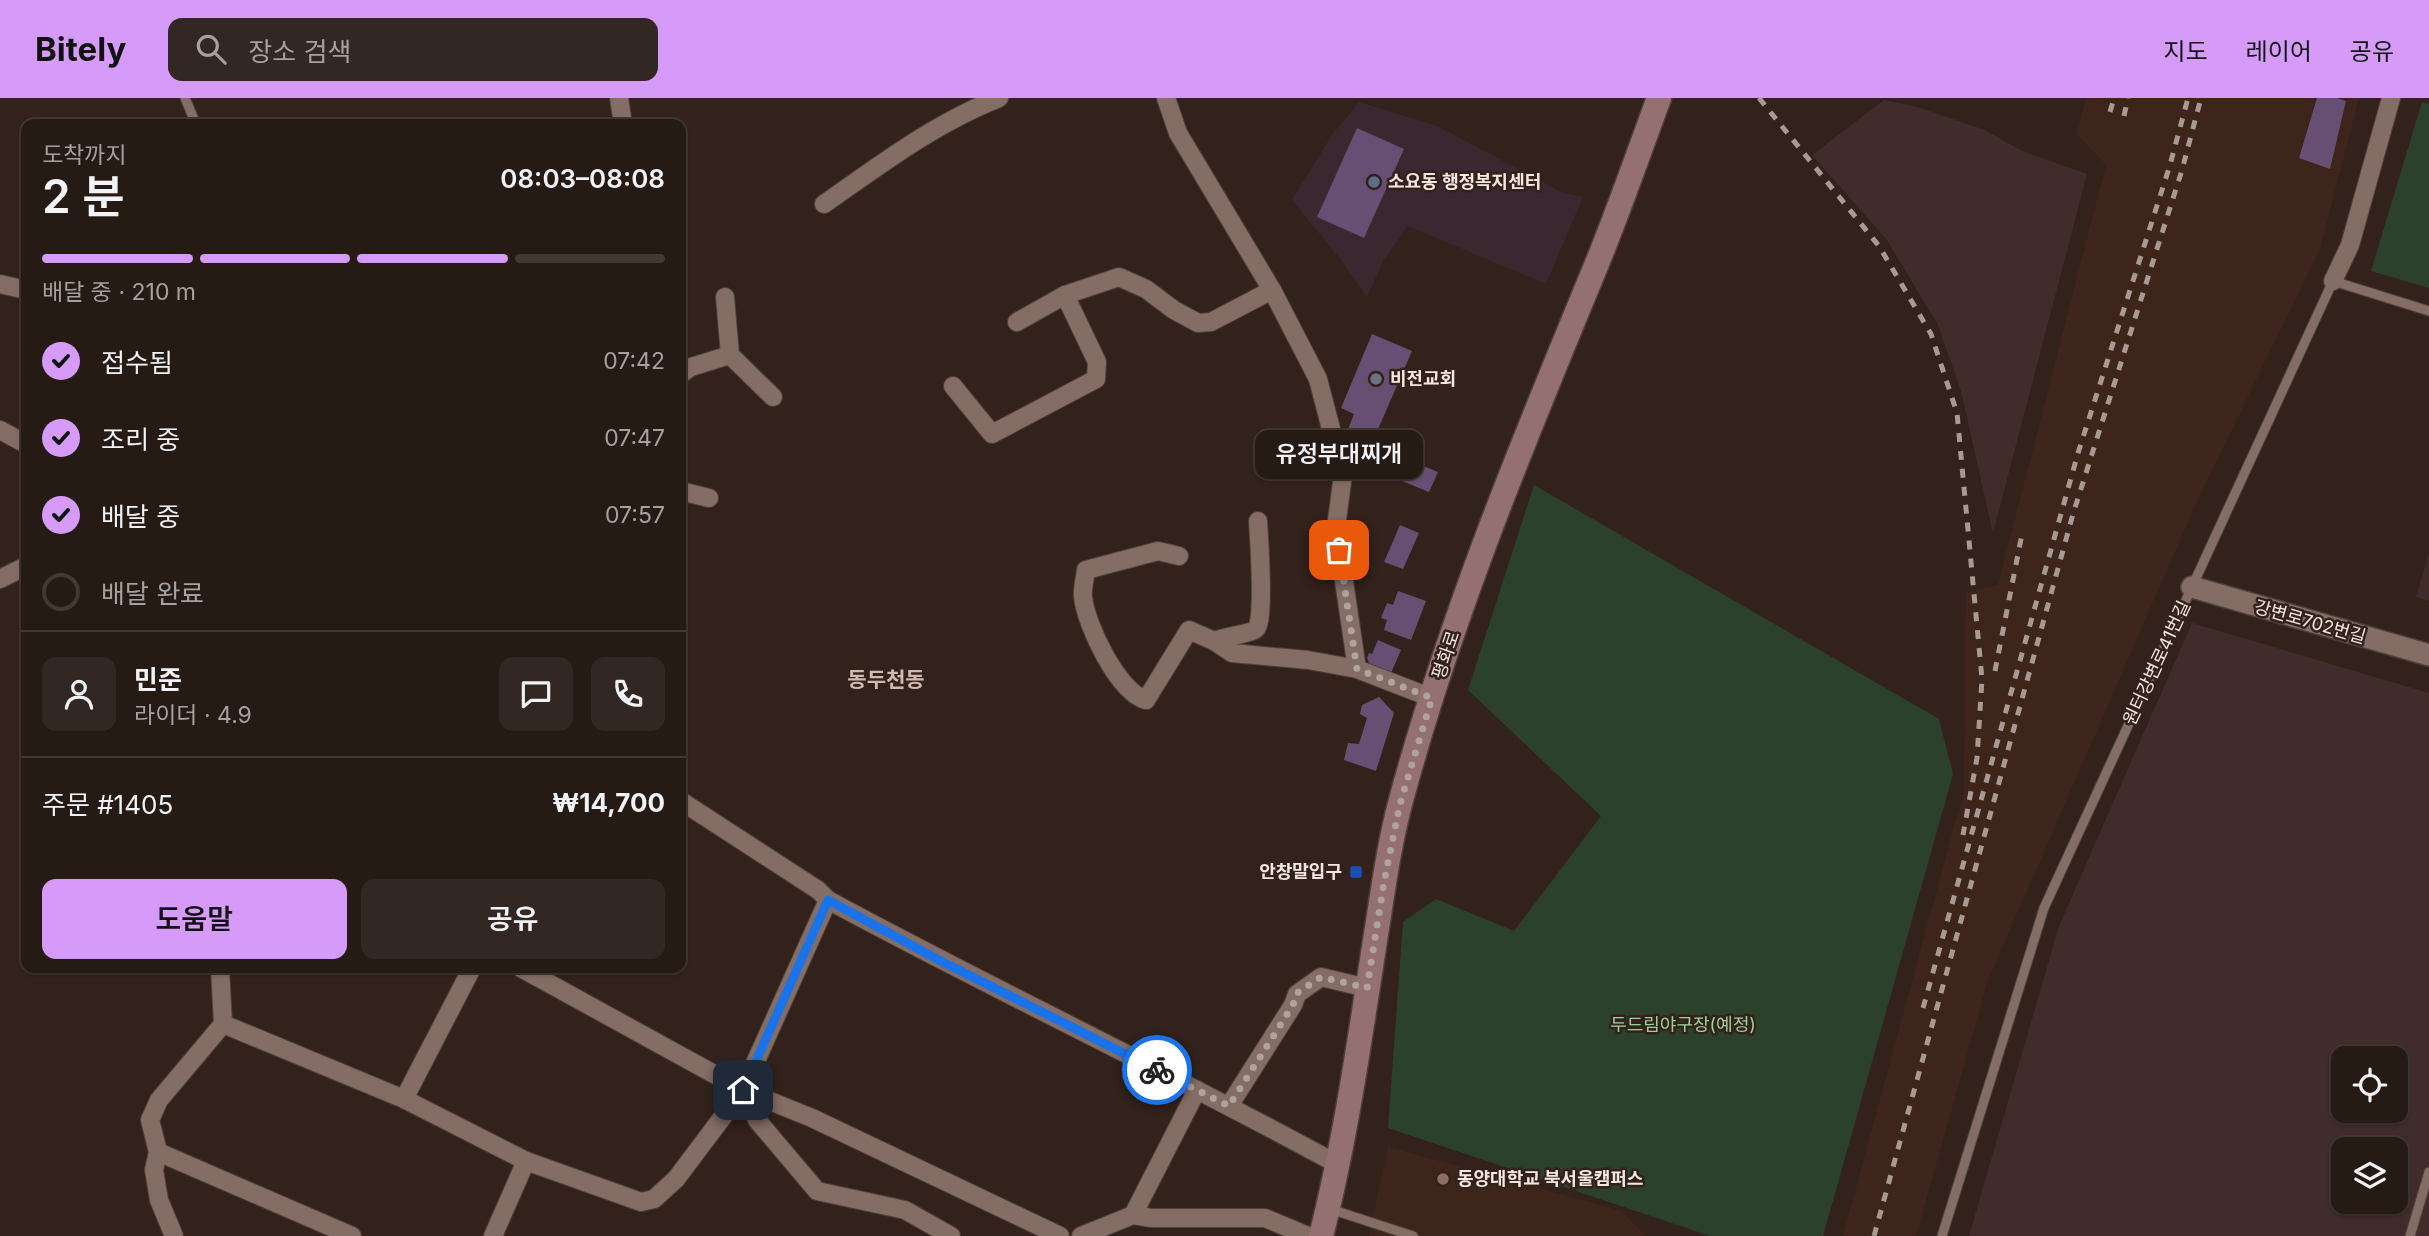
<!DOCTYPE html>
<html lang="ko">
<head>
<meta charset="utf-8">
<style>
  :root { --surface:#261a14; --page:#322722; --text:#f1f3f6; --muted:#a4a1a0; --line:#423834; --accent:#d69bf9 }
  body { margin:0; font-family:Inter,"Noto Sans KR",sans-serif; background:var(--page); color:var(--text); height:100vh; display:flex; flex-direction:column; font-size:26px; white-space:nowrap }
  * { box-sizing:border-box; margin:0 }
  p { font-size:23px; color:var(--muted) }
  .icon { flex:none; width:38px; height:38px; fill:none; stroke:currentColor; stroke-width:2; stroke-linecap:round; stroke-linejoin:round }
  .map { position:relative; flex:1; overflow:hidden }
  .details { position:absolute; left:21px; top:21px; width:665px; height:854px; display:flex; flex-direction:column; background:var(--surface); border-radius:14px; box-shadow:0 2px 5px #0004,0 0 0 2px var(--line) }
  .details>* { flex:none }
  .fabs { position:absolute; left:2331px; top:948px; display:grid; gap:14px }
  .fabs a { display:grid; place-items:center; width:77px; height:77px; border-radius:14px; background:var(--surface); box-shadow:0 2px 5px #0004,0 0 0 2px var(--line); font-size:35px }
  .pin { position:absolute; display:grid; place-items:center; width:60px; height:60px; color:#fff; margin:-30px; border-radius:14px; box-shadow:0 4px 10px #0006 }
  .courier { position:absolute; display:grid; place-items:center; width:70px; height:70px; margin:-35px; border:5px solid #1a73e8; border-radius:50%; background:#fff; color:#222; box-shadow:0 2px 9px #0007 }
  .bubble { position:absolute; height:49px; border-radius:14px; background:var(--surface); box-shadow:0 2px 5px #0004,0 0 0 2px var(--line); font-size:23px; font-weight:600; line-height:49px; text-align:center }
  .headline em { font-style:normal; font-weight:600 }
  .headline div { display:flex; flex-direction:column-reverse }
  .headline { display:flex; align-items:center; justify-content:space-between; height:119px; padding:0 21px }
  h1 { font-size:46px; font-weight:600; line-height:52px }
  .bar { display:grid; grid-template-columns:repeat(4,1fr); gap:10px 7px; align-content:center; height:84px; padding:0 21px }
  .bar i { height:9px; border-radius:5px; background:var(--line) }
  .bar .on { background:var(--accent) }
  .bar p { grid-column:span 4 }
  .line { display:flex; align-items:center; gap:18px; padding:0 21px; border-top:2px solid var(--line) }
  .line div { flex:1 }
  .round { display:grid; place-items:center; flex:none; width:74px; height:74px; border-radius:14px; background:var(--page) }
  ol { padding:0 21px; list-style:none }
  li { display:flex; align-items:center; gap:21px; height:77px }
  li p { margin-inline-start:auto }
  li .icon { padding:7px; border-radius:50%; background:var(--accent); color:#111; stroke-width:4 }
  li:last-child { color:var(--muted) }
  li i { width:38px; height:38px; border:4px solid var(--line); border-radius:50% }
  .primary-button { display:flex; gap:14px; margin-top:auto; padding:14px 21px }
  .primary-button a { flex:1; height:80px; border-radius:14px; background:var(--accent); color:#111; font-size:28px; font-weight:600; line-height:80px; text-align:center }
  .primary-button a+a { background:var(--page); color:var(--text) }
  header { display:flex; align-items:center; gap:42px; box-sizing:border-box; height:98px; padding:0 35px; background:var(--accent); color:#111 }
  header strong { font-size:33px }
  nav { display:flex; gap:38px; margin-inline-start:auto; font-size:24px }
  .search { width:490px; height:63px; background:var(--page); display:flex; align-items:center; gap:18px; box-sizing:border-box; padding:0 24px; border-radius:14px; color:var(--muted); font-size:26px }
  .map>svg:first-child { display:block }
  .commercial { fill:#3a2830 }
  .industrial { fill:#402c2a; fill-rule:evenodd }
  .built { fill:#3e251c }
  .green { fill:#2b412b }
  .building { fill:#664f73 }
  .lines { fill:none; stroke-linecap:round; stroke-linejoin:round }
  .service-casing { stroke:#4f403b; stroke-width:11 }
  .minor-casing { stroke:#4f403b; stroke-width:20 }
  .tertiary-casing { stroke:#4f403b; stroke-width:24 }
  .secondary-casing { stroke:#4f403b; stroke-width:27 }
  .service { stroke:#836d65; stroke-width:9 }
  .minor { stroke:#836d65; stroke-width:18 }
  .tertiary { stroke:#836d65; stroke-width:21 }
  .secondary { stroke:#947071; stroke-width:24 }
  .rail { stroke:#a79994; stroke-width:5; stroke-dasharray:9 9; stroke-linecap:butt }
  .done { stroke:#b0a39d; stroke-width:7; stroke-dasharray:0 12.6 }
  .route { stroke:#1a73e8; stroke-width:9 }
  .service-dot { fill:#5c6f8a; stroke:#33221b; stroke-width:2.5 }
  .worship-dot { fill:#6b7280; stroke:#33221b; stroke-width:2.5 }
  .transit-dot { fill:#1a4fb4; stroke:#33221b; stroke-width:2.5 }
  .education-dot { fill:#8d6e63; stroke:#33221b; stroke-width:2.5 }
  .labels { text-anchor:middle; stroke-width:5; stroke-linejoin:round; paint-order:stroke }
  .poi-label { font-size:18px; font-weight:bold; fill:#f4e8e3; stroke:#33221b; text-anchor:start }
  .street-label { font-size:18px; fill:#f4e8e3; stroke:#33221b }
  .park-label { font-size:18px; fill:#9ad099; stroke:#33221b }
  .quarter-label { font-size:21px; font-weight:bold; fill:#d1b9b0; stroke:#33221b }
</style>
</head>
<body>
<header>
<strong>Bitely</strong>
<div class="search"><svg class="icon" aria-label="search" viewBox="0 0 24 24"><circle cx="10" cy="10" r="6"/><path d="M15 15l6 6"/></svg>장소 검색</div>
<nav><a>지도</a><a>레이어</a><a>공유</a></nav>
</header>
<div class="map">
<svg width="2429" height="1138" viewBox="0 0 2429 1138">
  <rect width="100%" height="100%" fill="#33221b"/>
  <polygon class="commercial" points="1359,4 1437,28 1563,95 1583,99 1546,186 1408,128 1383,163 1367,199 1342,163 1292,102 1332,37"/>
  <g class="industrial">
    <polygon points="1884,2 1914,8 1985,32 2022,53 2087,76 1993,435 1961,293 1938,227 1887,142 1812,57"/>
    <polygon points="2429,454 2429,503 2416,499"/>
    <path d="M2192,525L2429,595V1138H1969L2059,828ZM2343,961H2396V1013H2343ZM2343,1052H2396V1104H2343Z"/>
  </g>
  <g class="built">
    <polygon points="2086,0 2359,0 2320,151 2197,403 1988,882 1916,1138 1843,1138 1964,692 1966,494 1998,487 2106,67 2077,36"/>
    <polygon points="1388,1049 1622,1113 1646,1138 1369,1138"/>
  </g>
  <g class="green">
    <polygon points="2422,4 2429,6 2429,190 2371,173"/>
    <polygon points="1534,387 1939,621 1953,676 1823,1138 1710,1138 1388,1030 1403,824 1436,801 1514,833 1601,718 1468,592"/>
  </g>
  <g class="building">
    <polygon points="2317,0 2337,0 2346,3 2330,71 2299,60"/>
    <polygon points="1357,30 1404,51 1364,140 1317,119"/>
    <polygon points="1372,236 1412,253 1372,345 1347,334 1354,316 1341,310"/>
    <polygon points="1389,354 1438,374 1429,394 1380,374"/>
    <polygon points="1400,427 1419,435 1403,471 1384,464"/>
    <polygon points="1398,493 1426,503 1411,542 1384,532 1387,522 1381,520 1387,505 1393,507"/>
    <polygon points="1378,542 1401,552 1391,575 1369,565 1367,560 1369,555 1372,556"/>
    <polygon points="1379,599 1394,615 1376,673 1344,662 1348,645 1359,646 1367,620 1360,616 1362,607"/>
  </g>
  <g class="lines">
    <defs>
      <g id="service">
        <polyline points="185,0 196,26"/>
        <polyline points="1330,1111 1413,1138"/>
        <polyline points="1942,1138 2044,810 2333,183 2429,213"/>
        <polyline points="2410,1138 2429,1074"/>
      </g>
      <g id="minor">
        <polyline points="619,0 623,26"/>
        <polyline points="1166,0 1178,35 1272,192 1318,281 1343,377 1336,429 1357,571"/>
        <path d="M824,106C880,67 935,25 999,0"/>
        <polyline points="2333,183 2350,147 2391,0"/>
        <polyline points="0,186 26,192"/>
        <polyline points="725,199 730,257 773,299"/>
        <polyline points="1017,224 1065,197 1119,179 1146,191 1174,212 1198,225 1211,224 1272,192"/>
        <polyline points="681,276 691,269 730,257"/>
        <polyline points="953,288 992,336 1096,281 1097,264 1065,197"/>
        <polyline points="0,332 26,346"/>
        <polyline points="681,393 709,400"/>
        <path d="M1179,458L1158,453L1086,472C1085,480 1082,491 1083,499C1086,527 1118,594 1146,602L1189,532L1214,543L1232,555L1308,562L1357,571L1432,600"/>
        <polyline points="0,481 26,468"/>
        <path d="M1214,543C1224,539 1252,535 1256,531C1265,524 1259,439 1258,423"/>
        <path d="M681,703L818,792L828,802C996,893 1169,974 1337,1066"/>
        <polyline points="521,870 743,992 812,1020 1060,1138"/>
        <polyline points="223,926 404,1001 526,1063 641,1104 654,1101 676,1081 743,992 828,802"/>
        <polyline points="743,992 757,1022 817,1093 905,1112 951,1138"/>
        <polyline points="404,1001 472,870"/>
        <polyline points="1229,1008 1293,907 1297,896 1321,879 1367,890"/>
        <polyline points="158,1054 352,1138"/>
        <polyline points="1133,1117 1197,992"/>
        <polyline points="174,1138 159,1102 154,1072 158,1054 150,1022 159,1002 223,926 220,870"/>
        <polyline points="493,1138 526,1063"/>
        <polyline points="1081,1138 1133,1117 1151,1120 1265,1120 1308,1138"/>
      </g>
      <polyline id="tertiary" points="2192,489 2429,557"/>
      <path id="secondary" d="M1321,1138C1345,1044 1359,946 1374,849C1382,800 1388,750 1401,702C1451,517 1525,339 1598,163C1620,109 1639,54 1659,0"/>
    </defs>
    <use href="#service" class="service-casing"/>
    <use href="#minor" class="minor-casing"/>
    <use href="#tertiary" class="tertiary-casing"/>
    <use href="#secondary" class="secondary-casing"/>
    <use href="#service" class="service"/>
    <use href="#minor" class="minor"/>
    <use href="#tertiary" class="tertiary"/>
    <use href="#secondary" class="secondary"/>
    <g class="rail">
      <polyline points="1759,0 1879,148 1931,236 1957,315 1982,581 1977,660 1963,737"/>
      <polyline points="2110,14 2114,0"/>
      <polyline points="2124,18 2128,0"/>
      <polyline points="1995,573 2022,436"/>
      <polyline points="1923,910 2078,355 2170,67 2188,0"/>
      <polyline points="1874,1138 2073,416 2182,72 2201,0"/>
    </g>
  </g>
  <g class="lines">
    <polyline class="done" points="1157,972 1229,1008 1293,907 1297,895 1321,879 1367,890 1384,784 1400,706 1432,600 1357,571 1339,452"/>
    <polyline class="route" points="743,992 828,802 935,860 1157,972"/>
  </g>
  <circle class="service-dot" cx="1374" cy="84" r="7"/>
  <circle class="worship-dot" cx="1376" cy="281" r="7"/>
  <rect class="transit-dot" x="1349" y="767" width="14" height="14" rx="3.5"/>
  <circle class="education-dot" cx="1443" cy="1081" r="7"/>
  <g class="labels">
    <g class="poi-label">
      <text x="1388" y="90">소요동 행정복지센터</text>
      <text x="1390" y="287">비전교회</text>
      <text x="1342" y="780" text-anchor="end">안창말입구</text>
      <text x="1457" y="1087">동양대학교 북서울캠퍼스</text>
    </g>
    <g class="street-label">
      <text transform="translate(2310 524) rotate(16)" y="6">강변로702번길</text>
      <text transform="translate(1446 557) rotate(-71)" y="6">평화로</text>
      <text transform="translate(2157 565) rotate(-65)" y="6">원터강변로41번길</text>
    </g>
    <g class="park-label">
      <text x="1683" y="933">두드림야구장(예정)</text>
    </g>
    <g class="quarter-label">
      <text x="886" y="589">동두천동</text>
    </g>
  </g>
</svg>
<div class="fabs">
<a><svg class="icon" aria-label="locate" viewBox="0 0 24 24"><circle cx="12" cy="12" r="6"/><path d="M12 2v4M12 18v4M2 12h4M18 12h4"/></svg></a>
<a><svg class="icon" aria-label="layers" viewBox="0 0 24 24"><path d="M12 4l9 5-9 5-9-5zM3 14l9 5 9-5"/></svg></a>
</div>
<div class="pin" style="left:1339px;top:452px;background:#ea580c"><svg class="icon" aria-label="bag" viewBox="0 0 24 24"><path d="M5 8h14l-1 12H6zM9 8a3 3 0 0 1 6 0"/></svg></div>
<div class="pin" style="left:743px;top:992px;background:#1f2937"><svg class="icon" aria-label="home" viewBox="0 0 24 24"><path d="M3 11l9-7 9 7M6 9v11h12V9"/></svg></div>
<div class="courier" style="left:1157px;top:972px"><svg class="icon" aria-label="bike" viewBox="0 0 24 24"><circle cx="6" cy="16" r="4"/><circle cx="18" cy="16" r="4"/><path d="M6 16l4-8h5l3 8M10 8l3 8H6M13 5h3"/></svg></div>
<div class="bubble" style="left:1255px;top:332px;width:168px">유정부대찌개</div>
<section class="details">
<div class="headline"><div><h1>2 분</h1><p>도착까지</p></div><em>08:03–08:08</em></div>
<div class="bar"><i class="on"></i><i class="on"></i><i class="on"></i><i></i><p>배달 중 · 210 m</p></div>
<ol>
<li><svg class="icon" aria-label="check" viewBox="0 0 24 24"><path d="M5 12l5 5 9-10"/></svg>접수됨<p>07:42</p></li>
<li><svg class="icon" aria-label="check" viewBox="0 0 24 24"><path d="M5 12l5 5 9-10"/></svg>조리 중<p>07:47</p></li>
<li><svg class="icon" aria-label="check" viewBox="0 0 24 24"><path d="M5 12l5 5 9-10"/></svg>배달 중<p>07:57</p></li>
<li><i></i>배달 완료</li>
</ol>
<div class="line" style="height:126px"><a class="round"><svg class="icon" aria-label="person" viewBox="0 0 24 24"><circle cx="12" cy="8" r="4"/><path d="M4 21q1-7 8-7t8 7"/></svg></a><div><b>민준</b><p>라이더 · 4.9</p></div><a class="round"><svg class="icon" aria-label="chat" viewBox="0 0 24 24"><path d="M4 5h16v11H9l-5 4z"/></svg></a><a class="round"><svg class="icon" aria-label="phone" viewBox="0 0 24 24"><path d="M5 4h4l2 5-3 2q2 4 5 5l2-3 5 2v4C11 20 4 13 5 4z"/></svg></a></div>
<div class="line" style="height:91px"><div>주문 #1405</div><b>₩14,700</b></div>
<div class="primary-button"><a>도움말</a><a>공유</a></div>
</section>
</div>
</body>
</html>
